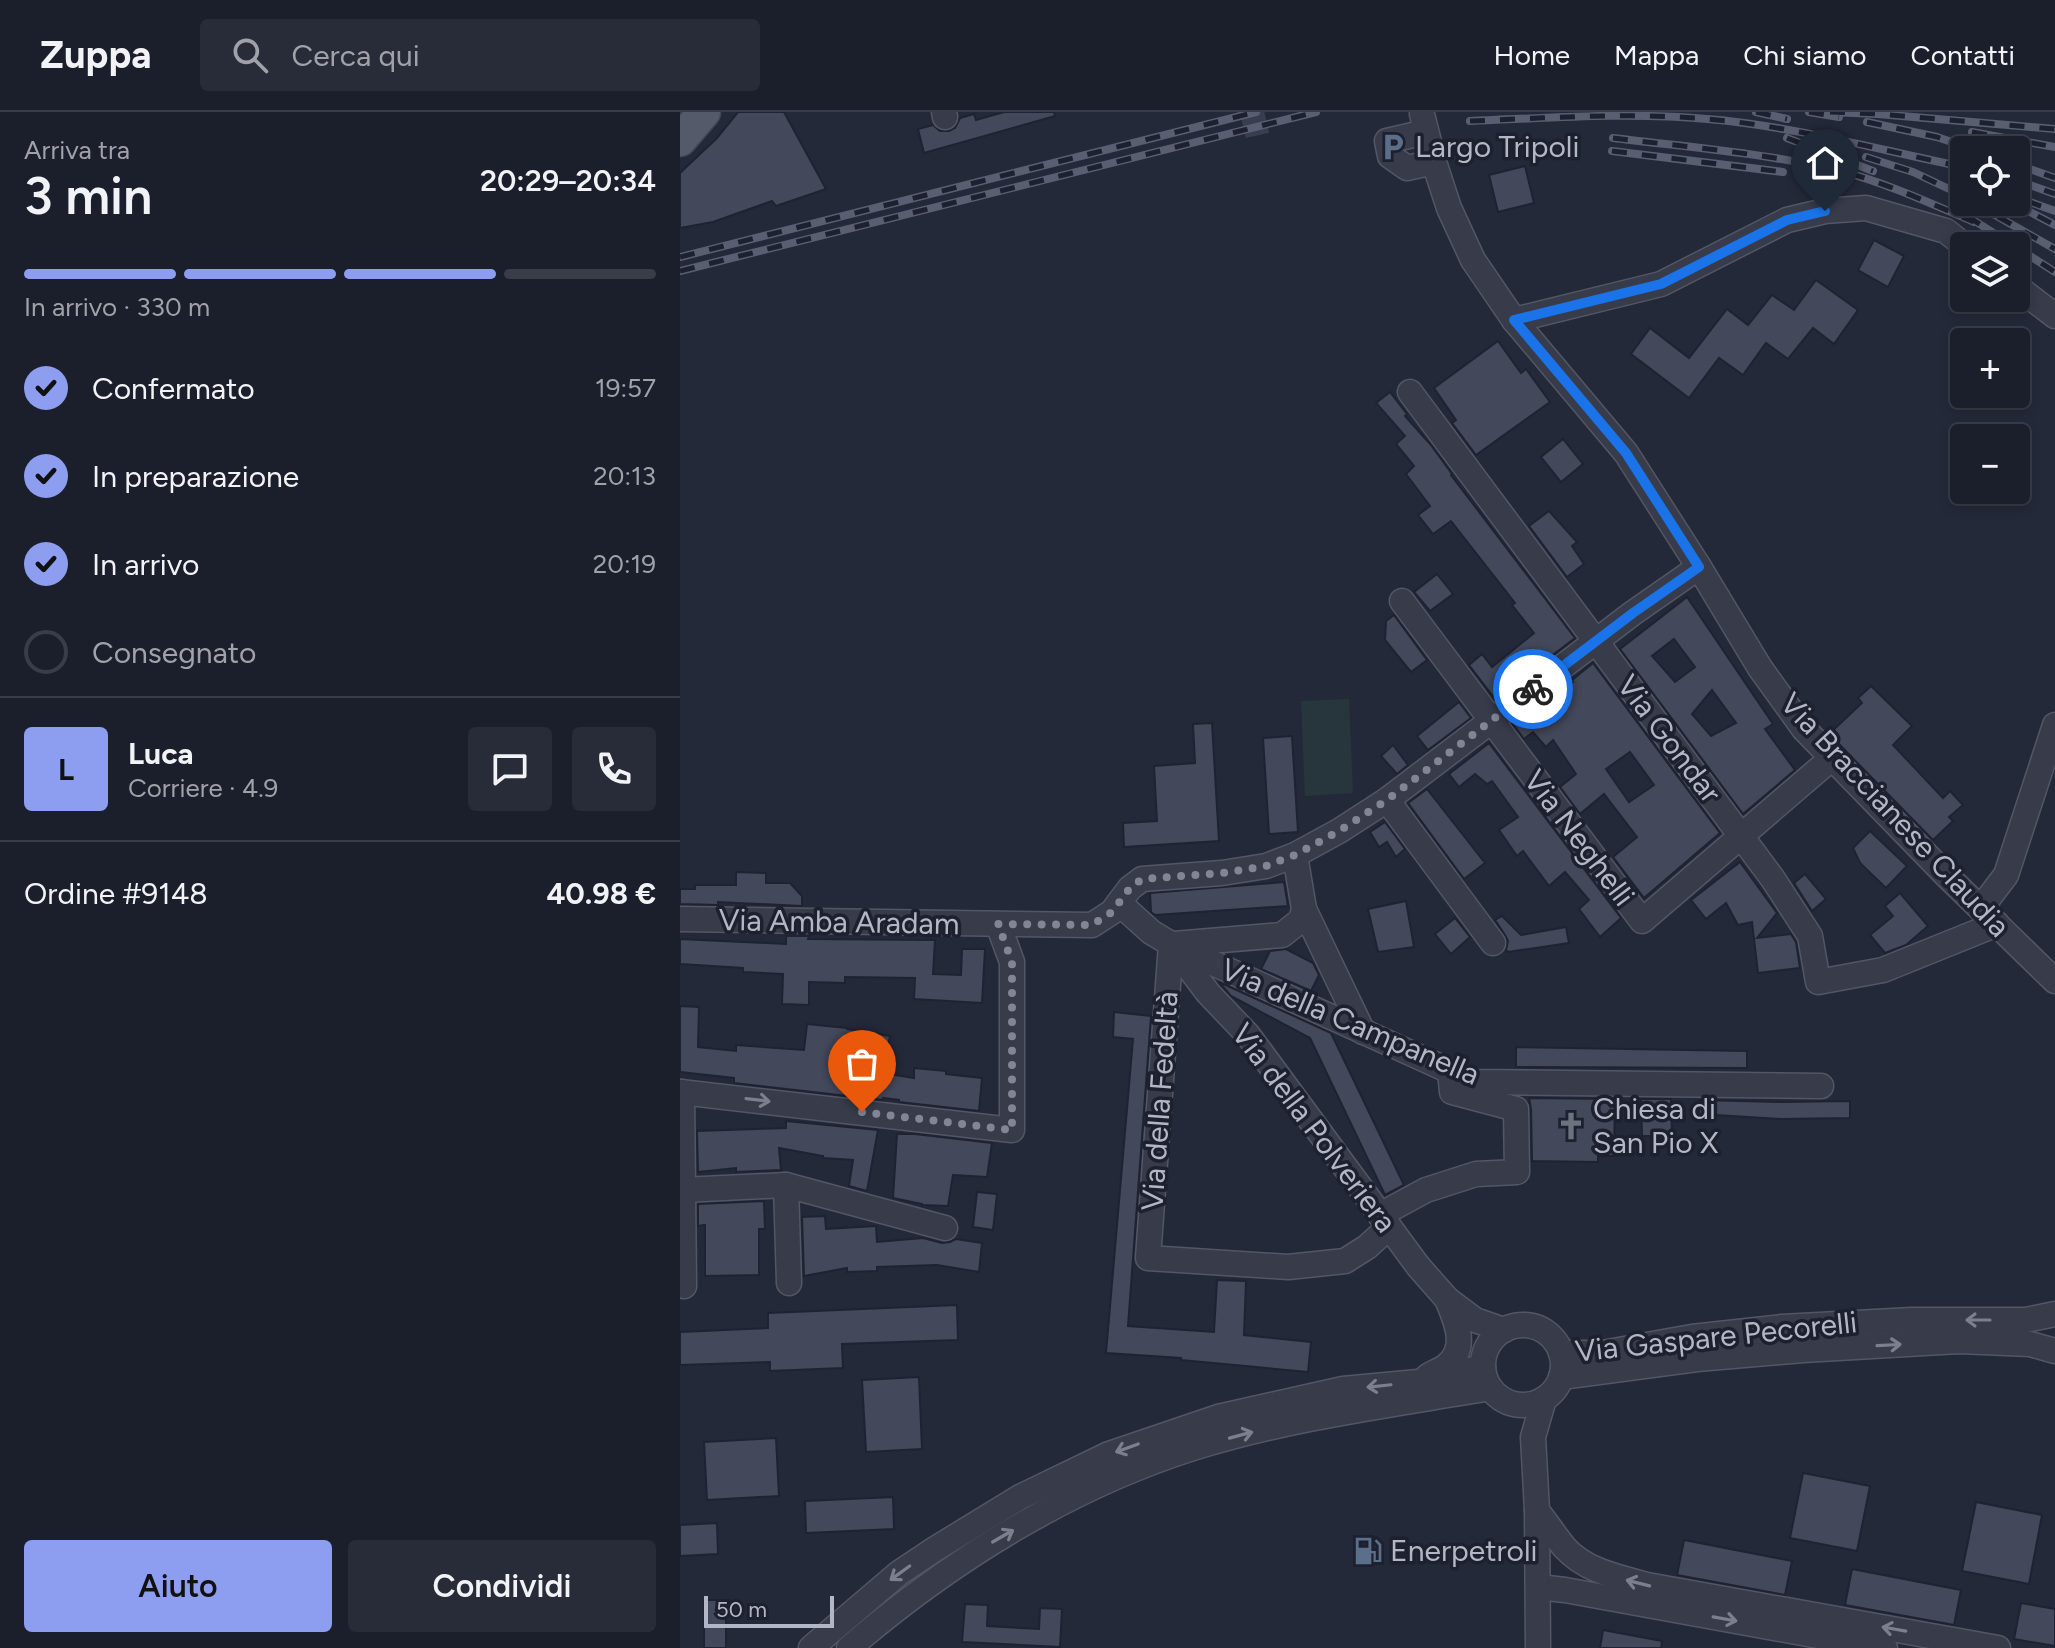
<!DOCTYPE html>
<html lang="it">
<head>
<meta charset="utf-8">
<style>
  :root { --surface:#1b1f2c; --page:#282c38; --text:#f1f3f6; --muted:#a0a2a9; --line:#393d48; --accent:#8d9ef1 }
  body { margin:0; font-family:Figtree,sans-serif; background:var(--page); color:var(--text); height:100vh; display:flex; flex-direction:column; font-size:30px; white-space:nowrap }
  * { box-sizing:border-box; margin:0 }
  p { font-size:26px; color:var(--muted) }
  .icon { flex:none; width:44px; height:44px; fill:none; stroke:currentColor; stroke-width:2; stroke-linecap:round; stroke-linejoin:round }
  .map { position:relative; flex:1; overflow:hidden }
  .side { display:flex; flex-direction:column; background:var(--surface); width:680px }
  .side>* { flex:none }
  .buttons { position:absolute; left:1270px; top:24px; display:grid; gap:16px }
  .buttons a { display:grid; place-items:center; width:80px; height:80px; border-radius:8px; background:var(--surface); box-shadow:0 4px 12px #0003,0 0 0 2px var(--line); font-size:40px }
  .scale { position:absolute; left:24px; bottom:20px; width:130px; box-sizing:border-box; padding-left:8px; border:4px solid #b3b6c6; border-top:0; font-size:22px; line-height:28px; white-space:nowrap; color:#b3b6c6; -webkit-text-stroke:6px #1d202f; paint-order:stroke }
  .pin { position:absolute; display:grid; place-items:center; width:68px; height:68px; color:#fff; margin:-82px -34px; border-radius:50% 50% 50% 0; rotate:-45deg; box-shadow:0 0 8px #0007 }
  .pin .icon { rotate:45deg }
  .courier { position:absolute; display:grid; place-items:center; width:80px; height:80px; margin:-40px; border:6px solid #1a73e8; border-radius:50%; background:#fff; color:#222; box-shadow:0 2px 10px #0007 }
  .overview em { font-style:normal; font-weight:600 }
  .overview div { display:flex; flex-direction:column-reverse }
  .overview { display:flex; align-items:center; justify-content:space-between; height:136px; padding:0 24px }
  h1 { font-size:52px; font-weight:600; line-height:60px }
  .bar { display:grid; grid-template-columns:repeat(4,1fr); gap:12px 8px; align-content:center; height:96px; padding:0 24px }
  .bar i { height:10px; border-radius:6px; background:var(--line) }
  .bar .current { background:var(--accent) }
  .bar p { grid-column:span 4 }
  .line { display:flex; align-items:center; gap:20px; padding:0 24px; border-top:2px solid var(--line) }
  .line div { flex:1 }
  .round { display:grid; place-items:center; flex:none; width:84px; height:84px; border-radius:8px; background:var(--page) }
  ol { padding:0 24px; list-style:none }
  li { display:flex; align-items:center; gap:24px; height:88px }
  li p { margin-inline-start:auto }
  li .icon { padding:8px; border-radius:50%; background:var(--accent); color:#111; stroke-width:4 }
  li:last-child { color:var(--muted) }
  li i { width:44px; height:44px; border:4px solid var(--line); border-radius:50% }
  .primary-button { display:flex; gap:16px; margin-top:auto; padding:16px 24px }
  .primary-button a { flex:1; height:92px; border-radius:8px; background:var(--accent); color:#111; font-size:32px; font-weight:600; line-height:92px; text-align:center }
  .primary-button a+a { background:var(--page); color:var(--text) }
  header { display:flex; align-items:center; gap:48px; box-sizing:border-box; height:112px; padding:0 40px; background:var(--surface); border-bottom:2px solid var(--line) }
  header strong { font-size:38px }
  nav { display:flex; gap:44px; margin-inline-start:auto; font-size:28px }
  .search { width:560px; height:72px; background:var(--page); display:flex; align-items:center; gap:20px; box-sizing:border-box; padding:0 28px; border-radius:8px; color:var(--muted); font-size:30px }
  main { display:flex; flex:1; min-height:0 }
  .map>svg:first-child { display:block }
  .green { fill:#27363c }
  .building { fill:#43485b; stroke:#1f2231; stroke-width:2; fill-rule:evenodd }
  .lines { fill:none; stroke-linecap:round; stroke-linejoin:round }
  .minor-tunnel { stroke:#393e4f; stroke-width:24; stroke-dasharray:24 12; stroke-linecap:butt }
  .minor-casing { stroke:#535665; stroke-width:27 }
  .major-casing { stroke:#414453; stroke-width:35 }
  .minor { stroke:#373b4a; stroke-width:24 }
  .major { stroke:#555a6a; stroke-width:32 }
  .rail-casing { stroke:#5a5e71; stroke-width:8 }
  .rail { stroke:#1d202f; stroke-width:5; stroke-dasharray:15; stroke-linecap:butt }
  .oneway { stroke:#7b7f8e }
  .done { stroke:#818595; stroke-width:8; stroke-dasharray:0 14.4 }
  .route { stroke:#1a73e8; stroke-width:10 }
  .labels { text-anchor:middle; stroke-width:7; stroke-linejoin:round; paint-order:stroke }
  .poi-label { font-size:30px; fill:#b3b6c6; stroke:#1d202f; text-anchor:start }
  .street-label { font-size:30px; fill:#b3b6c6; stroke:#1d202f }
</style>
</head>
<body>
<header>
<strong>Zuppa</strong>
<div class="search"><svg class="icon" aria-label="search" viewBox="0 0 24 24"><circle cx="10" cy="10" r="6"/><path d="M15 15l6 6"/></svg>Cerca qui</div>
<nav><a>Home</a><a>Mappa</a><a>Chi siamo</a><a>Contatti</a></nav>
</header>
<main>
<section class="side">
<div class="overview"><div><h1>3 min</h1><p>Arriva tra</p></div><em>20:29–20:34</em></div>
<div class="bar"><i class="current"></i><i class="current"></i><i class="current"></i><i></i><p>In arrivo · 330 m</p></div>
<ol>
<li><svg class="icon" aria-label="check" viewBox="0 0 24 24"><path d="M5 12l5 5 9-10"/></svg>Confermato<p>19:57</p></li>
<li><svg class="icon" aria-label="check" viewBox="0 0 24 24"><path d="M5 12l5 5 9-10"/></svg>In preparazione<p>20:13</p></li>
<li><svg class="icon" aria-label="check" viewBox="0 0 24 24"><path d="M5 12l5 5 9-10"/></svg>In arrivo<p>20:19</p></li>
<li><i></i>Consegnato</li>
</ol>
<div class="line" style="height:144px"><b class="round" style="background:var(--accent);color:#111">L</b><div><b>Luca</b><p>Corriere · 4.9</p></div><a class="round"><svg class="icon" aria-label="chat" viewBox="0 0 24 24"><path d="M4 5h16v11H9l-5 4z"/></svg></a><a class="round"><svg class="icon" aria-label="phone" viewBox="0 0 24 24"><path d="M5 4h4l2 5-3 2q2 4 5 5l2-3 5 2v4C11 20 4 13 5 4z"/></svg></a></div>
<div class="line" style="height:104px"><div>Ordine #9148</div><b>40.98 €</b></div>
<div class="primary-button"><a>Aiuto</a><a>Condividi</a></div>
</section>
<div class="map">
<svg width="1375" height="1536" viewBox="0 0 1375 1536">
  <rect width="100%" height="100%" fill="#24293a"/>
  <polygon class="green" points="669,587 673,681 625,684 621,589"/>
  <g class="building">
    <polygon points="58,0 104,0 146,77 96,94 92,89 33,110 0,116 0,61 37,26"/>
    <polygon points="324,0 374,0 375,4 244,41 238,17 253,13 260,19 269,19 275,16 280,6 294,2 296,8"/>
    <polygon points="845,54 854,91 818,100 809,63"/>
    <polygon points="1194,128 1224,144 1208,175 1178,158"/>
    <polygon points="1136,168 1178,198 1154,232 1133,216 1108,247 1086,231 1063,263 1039,246 1009,286 951,242 970,216 1009,246 1047,197 1068,213 1092,183 1114,198"/>
    <polygon points="818,229 841,261 846,257 870,290 796,343 772,311 776,308 754,276"/>
    <polygon points="710,280 727,302 725,304 751,333 772,362 771,363 895,526 815,587 789,553 802,542 812,555 854,521 832,493 835,491 771,409 753,422 738,403 750,394 726,362 734,354 716,332 725,324 696,291"/>
    <polygon points="883,327 903,352 881,370 861,345"/>
    <polygon points="869,399 897,430 892,434 904,452 887,465 849,414"/>
    <polygon points="757,462 773,482 750,499 734,480"/>
    <path d="M1007,485L1093,612L1085,617L1115,658L1063,702L940,537ZM994,527L1015,555L995,570L972,544ZM1032,578L1056,611L1031,624L1012,602Z"/>
    <polygon points="714,503 747,548 731,560 705,528 706,509"/>
    <path d="M913,551L1040,721L964,786L933,745L957,725L924,682L900,702L880,675L896,662L873,628L866,635L853,620L844,627L833,612L893,570L892,568ZM950,640L974,673L949,690L926,657Z"/>
    <polygon points="1191,574 1232,614 1213,633 1263,686 1270,679 1283,693 1269,705 1273,709 1253,728 1149,622 1182,591 1178,586"/>
    <polygon points="779,590 791,606 748,638 737,624"/>
    <polygon points="532,611 539,729 444,735 443,711 477,709 474,654 515,651 513,612"/>
    <polygon points="612,624 618,720 589,722 583,626"/>
    <polygon points="809,631 941,806 920,825 899,797 909,788 885,760 869,774 843,739 837,744 819,718 838,705 812,669 807,672 795,662 779,675 769,662"/>
    <polygon points="713,633 728,653 717,662 701,644"/>
    <polygon points="747,677 805,751 784,767 728,691"/>
    <polygon points="705,710 725,737 716,745 707,730 699,735 690,720"/>
    <polygon points="1190,719 1227,754 1206,776 1180,751 1173,736"/>
    <polygon points="1060,750 1097,801 1077,826 1111,822 1116,830 1120,856 1078,861 1072,810 1058,813 1046,791 1026,807 1011,788"/>
    <polygon points="56,760 86,761 86,771 110,771 122,784 122,794 38,790 38,793 0,792 0,777 15,777 15,773 56,773"/>
    <polygon points="1125,762 1146,787 1132,799 1114,771"/>
    <polygon points="604,770 608,794 475,803 471,800 470,781"/>
    <polygon points="1220,781 1248,814 1226,833 1205,841 1190,823 1213,804 1205,794"/>
    <polygon points="726,789 734,835 698,840 688,797"/>
    <polygon points="822,804 841,823 886,815 889,831 828,840 826,838 828,829 825,823 815,808"/>
    <polygon points="775,806 790,825 771,842 755,822"/>
    <polygon points="106,824 129,824 128,827 255,828 253,862 281,863 282,837 305,837 302,891 234,887 235,866 165,865 165,871 129,870 129,893 102,892 103,862 63,860 63,856 0,852 0,827 106,832"/>
    <polygon points="606,837 633,851 639,863 631,879 581,857 590,839"/>
    <polygon points="539,870 651,921 724,1073 705,1083 630,926 551,884"/>
    <polygon points="0,894 19,895 18,935 56,939 56,933 124,938 127,912 167,916 167,917 210,924 203,961 234,966 234,956 266,959 266,962 302,966 299,999 219,990 219,988 203,986 203,988 54,971 54,966 0,960"/>
    <polygon points="434,900 471,904 448,1214 534,1220 537,1168 566,1169 564,1223 631,1230 628,1260 501,1248 501,1246 426,1241 453,927 433,925"/>
    <polygon points="836,935 1067,939 1067,956 836,955"/>
    <polygon points="849,986 935,987 934,1044 918,1044 918,1050 852,1049 851,997"/>
    <polygon points="961,987 991,987 992,1024 962,1024"/>
    <polygon points="1020,988 1102,990 1170,989 1170,1006 1102,1007 1019,1002"/>
    <polygon points="106,1009 198,1018 187,1079 169,1074 173,1048 143,1046 143,1044 99,1036 101,1058 56,1060 56,1056 18,1060 17,1019 106,1016"/>
    <polygon points="217,1022 235,1022 312,1031 307,1065 273,1063 268,1094 242,1093 242,1092 213,1086"/>
    <polygon points="297,1080 317,1082 313,1118 293,1115"/>
    <polygon points="84,1089 85,1117 79,1117 79,1163 25,1164 25,1113 18,1114 18,1092"/>
    <polygon points="145,1104 146,1117 196,1114 197,1130 243,1126 262,1131 270,1130 276,1127 302,1131 299,1160 257,1153 197,1155 197,1159 167,1160 167,1156 124,1164 122,1105"/>
    <polygon points="277,1193 278,1228 162,1232 163,1256 90,1259 90,1250 0,1253 0,1220 88,1216 88,1201"/>
    <polygon points="239,1265 242,1337 186,1340 182,1268"/>
    <polygon points="96,1326 99,1384 27,1388 24,1330"/>
    <polygon points="1123,1361 1190,1374 1177,1439 1110,1426"/>
    <polygon points="213,1385 214,1417 126,1421 125,1389"/>
    <polygon points="1296,1390 1362,1403 1349,1472 1282,1459"/>
    <polygon points="37,1411 38,1442 0,1444 0,1413"/>
    <polygon points="1004,1428 1112,1449 1105,1483 997,1463"/>
    <polygon points="1172,1457 1281,1478 1274,1513 1165,1493"/>
    <rect x="24" y="1488" width="22" height="48"/>
    <polygon points="1341,1491 1375,1497 1375,1534 1334,1527"/>
    <polygon points="285,1492 308,1493 307,1514 359,1517 360,1496 382,1497 380,1535 282,1530"/>
    <polygon points="923,1518 982,1529 981,1536 920,1536"/>
  </g>
  <g class="lines">
    <polyline class="minor-tunnel" points="572,0 579,30"/>
    <defs>
      <g id="minor">
        <polyline points="264,0 265,5"/>
        <polyline points="742,2 754,50 769,96 793,148 834,208 946,341 1019,455 1080,556 1124,617 1267,764 1375,869"/>
        <polyline points="746,20 707,29 710,44 727,56 754,50"/>
        <polyline points="1336,174 1375,204"/>
        <polyline points="834,208 981,172 1107,108 1145,99 1186,96 1266,119 1285,134"/>
        <polyline points="730,280 1093,767 1130,824 1138,870 1203,858 1317,812"/>
        <polyline points="722,489 962,809 1152,646"/>
        <polyline points="707,688 813,831"/>
        <polyline points="439,791 471,820 491,832 528,881 568,923 738,1154 767,1187 795,1208 824,1218"/>
        <polyline points="1301,796 1326,763 1375,613"/>
        <polyline points="624,797 683,920"/>
        <polyline points="0,807 412,813 432,800 450,776 462,767 542,761 586,754 615,743 659,719 707,688 953,501 1019,455"/>
        <polyline points="491,832 794,970 1141,974"/>
        <polyline points="491,832 468,1146 608,1155 665,1149 687,1135 709,1115"/>
        <polyline points="494,832 602,823 621,808 624,797 615,743"/>
        <polyline points="0,980 332,1018 332,850 318,812"/>
        <polyline points="2,980 4,1174"/>
        <polyline points="106,1073 109,1171"/>
        <polyline points="3,1078 106,1073 265,1116"/>
        <polyline points="700,1103 746,1078 796,1062 837,1060 836,997 772,980 770,959"/>
        <circle cx="843" cy="1253" r="40"/>
        <polyline points="881,1241 922,1241 1012,1225 1102,1215 1232,1208 1346,1208 1375,1202"/>
        <path d="M748,1264C754,1260 761,1258 766,1254C789,1236 776,1209 767,1187"/>
        <polyline points="881,1265 1017,1247 1123,1238 1279,1229 1350,1232 1375,1239"/>
        <path d="M857,1399C867,1411 875,1424 885,1436C906,1459 938,1465 967,1473L1318,1536"/>
        <polyline points="858,1475 885,1478 1205,1536"/>
        <polyline points="131,1536 219,1461 255,1437 340,1385 429,1342 538,1305 663,1277 738,1270 803,1255"/>
        <path d="M169,1536C269,1450 387,1376 513,1336C609,1306 711,1293 810,1276"/>
        <polyline points="858,1536 857,1399 853,1325 864,1287"/>
      </g>
      <polyline id="major" points="0,28 24,0"/>
    </defs>
    <use href="#minor" class="minor-casing"/>
    <use href="#major" class="major-casing"/>
    <use href="#minor" class="minor"/>
    <use href="#major" class="major"/>
    <defs>
      <g id="rail">
        <polyline points="1076,0 1107,7"/>
        <polyline points="1129,0 1159,5"/>
        <polyline points="1150,0 1198,2 1375,17"/>
        <path d="M790,9C869,6 949,0 1027,7C1114,14 1199,38 1284,55"/>
        <polyline points="1187,10 1257,25 1295,38"/>
        <polyline points="1292,20 1375,35"/>
        <path d="M933,26C1007,35 1084,41 1157,58C1204,70 1250,91 1294,110"/>
        <polyline points="1107,26 1193,59"/>
        <polyline points="932,39 1103,60"/>
        <polyline points="1186,45 1233,60 1284,84"/>
        <polyline points="1336,52 1375,66"/>
        <polyline points="1336,68 1375,82"/>
        <polyline points="1347,89 1375,99"/>
        <polyline points="1292,90 1375,137"/>
        <polyline points="1331,90 1375,113"/>
        <polyline points="1287,104 1334,134"/>
        <polyline points="1336,135 1375,160"/>
        <polyline points="0,145 576,0"/>
        <polyline points="0,159 636,0"/>
      </g>
    </defs>
    <use href="#rail" class="rail-casing"/>
    <use href="#rail" class="rail"/>
  </g>
  <defs><path id="oneway-shaft" d="M-6 0H5M1.5-3L5.5 0L1.5 3" fill="none" stroke-width="1.6" stroke-linecap="round" stroke-linejoin="round" transform="scale(2)"/></defs>
  <g class="oneway">
    <use href="#oneway-shaft" transform="translate(78 988) rotate(7)"/>
    <use href="#oneway-shaft" transform="translate(1298 1208) rotate(180)"/>
    <use href="#oneway-shaft" transform="translate(1209 1233) rotate(-3)"/>
    <use href="#oneway-shaft" transform="translate(699 1274) rotate(174)"/>
    <use href="#oneway-shaft" transform="translate(561 1323) rotate(-15)"/>
    <use href="#oneway-shaft" transform="translate(447 1336) rotate(160)"/>
    <use href="#oneway-shaft" transform="translate(323 1424) rotate(-30)"/>
    <use href="#oneway-shaft" transform="translate(220 1461) rotate(144)"/>
    <use href="#oneway-shaft" transform="translate(958 1471) rotate(-166)"/>
    <use href="#oneway-shaft" transform="translate(1045 1507) rotate(10)"/>
    <use href="#oneway-shaft" transform="translate(1214 1517) rotate(-170)"/>
  </g>
  <g class="lines">
    <polyline class="done" points="182,1000 332,1018 332,850 318,812 412,813 432,800 450,776 462,767 542,761 586,754 615,743 659,719 707,688 853,577"/>
    <polyline class="route" points="853,577 953,501 1019,455 946,341 834,208 981,172 1107,108 1145,99"/>
  </g>
  <defs>
    <symbol id="parking-bare" viewBox="-9 -9 18 18"><path d="M-3.5-5.5H1a3.5 3.5 0 0 1 0 7H-1V5.5H-3.5ZM-1-3.4V-.6H.8a1.4 1.4 0 0 0 0-2.8Z" fill="#5c6f8a" stroke="#1d202f" stroke-width="2.5" paint-order="stroke"/></symbol>
    <symbol id="church-bare" viewBox="-9 -9 18 18"><path d="M-1.2-6h2.4v3.5h3.3v2.4h-3.3V6h-2.4V-.1h-3.3v-2.4h3.3Z" fill="#6b7280" stroke="#1d202f" stroke-width="2.5" paint-order="stroke"/></symbol>
    <symbol id="fuel-bare" viewBox="-9 -9 18 18"><path d="M-5.5-6h7V0h2V4h1.3V-2.5L3-4.5l.8-.8L6-3V5H2.5V1h-1V6h-7ZM-4.2-4.7v3.2H.2V-4.7Z" fill="#5c6f8a" stroke="#1d202f" stroke-width="2.5" paint-order="stroke"/></symbol>
  </defs>
  <g fill-rule="evenodd">
    <use href="#parking-bare" x="693" y="15" width="40" height="40"/>
    <use href="#church-bare" x="871" y="994" width="40" height="40"/>
    <use href="#fuel-bare" x="668" y="1419" width="40" height="40"/>
  </g>
  <g class="labels">
    <g class="poi-label">
      <text x="735" y="45">Largo Tripoli</text>
      <text x="913" y="1007">Chiesa di<tspan x="913" dy="34">San Pio X</tspan></text>
      <text x="710" y="1449">Enerpetroli</text>
    </g>
    <g class="street-label">
      <text transform="translate(989 627) rotate(53)" y="10">Via Gondar</text>
      <text transform="translate(1215 703) rotate(47)" y="10">Via Braccianese Claudia</text>
      <text transform="translate(899 726) rotate(53)" y="10">Via Neghelli</text>
      <text transform="translate(159 810) rotate(1)" y="10">Via Amba Aradam</text>
      <text transform="translate(670 910) rotate(23)" y="10">Via della Campanella</text>
      <text transform="translate(480 989) rotate(-86)" y="10">Via della Fedeltà</text>
      <text transform="translate(634 1016) rotate(53)" y="10">Via della Polveriera</text>
      <text transform="translate(1036 1225) rotate(-6)" y="10">Via Gaspare Pecorelli</text>
    </g>
  </g>
</svg>
<div class="buttons">
<a><svg class="icon" aria-label="locate" viewBox="0 0 24 24"><circle cx="12" cy="12" r="6"/><path d="M12 2v4M12 18v4M2 12h4M18 12h4"/></svg></a>
<a><svg class="icon" aria-label="layers" viewBox="0 0 24 24"><path d="M12 4l9 5-9 5-9-5zM3 14l9 5 9-5"/></svg></a>
<a>+</a>
<a>−</a>
</div>
<div class="scale">50 m</div>
<div class="pin" style="left:182px;top:1000px;background:#ea580c"><svg class="icon" aria-label="bag" viewBox="0 0 24 24"><path d="M5 8h14l-1 12H6zM9 8a3 3 0 0 1 6 0"/></svg></div>
<div class="pin" style="left:1145px;top:99px;background:#1f2937"><svg class="icon" aria-label="home" viewBox="0 0 24 24"><path d="M3 11l9-7 9 7M6 9v11h12V9"/></svg></div>
<div class="courier" style="left:853px;top:577px"><svg class="icon" aria-label="bike" viewBox="0 0 24 24"><circle cx="6" cy="16" r="4"/><circle cx="18" cy="16" r="4"/><path d="M6 16l4-8h5l3 8M10 8l3 8H6M13 5h3"/></svg></div>
</div>
</main>
</body>
</html>
